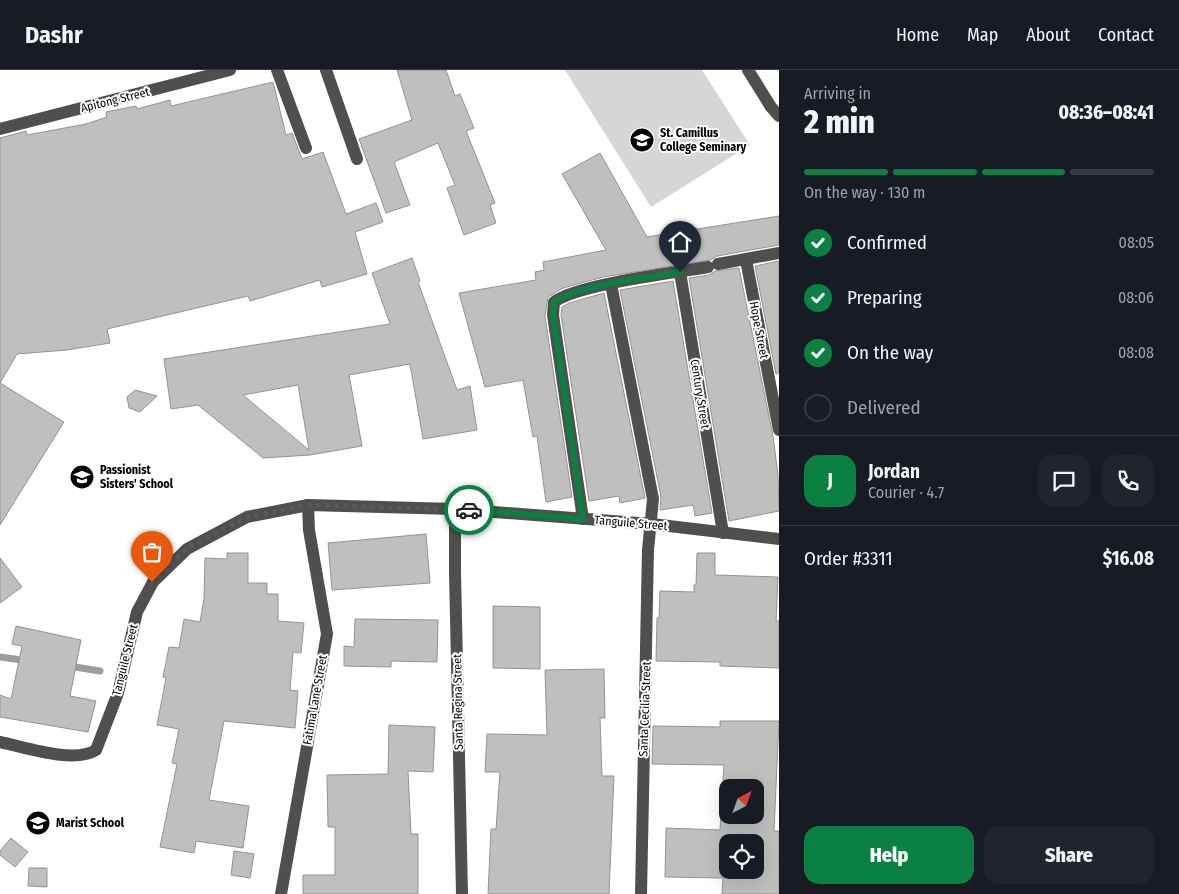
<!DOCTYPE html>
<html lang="en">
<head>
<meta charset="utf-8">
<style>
  :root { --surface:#171b24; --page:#20242c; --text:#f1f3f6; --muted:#9ea1a6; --line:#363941; --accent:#0b8043 }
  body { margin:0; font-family:"Fira Sans Condensed",sans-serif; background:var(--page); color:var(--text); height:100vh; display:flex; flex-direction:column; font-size:19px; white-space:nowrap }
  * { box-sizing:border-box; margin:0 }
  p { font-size:16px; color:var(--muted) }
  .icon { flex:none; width:28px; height:28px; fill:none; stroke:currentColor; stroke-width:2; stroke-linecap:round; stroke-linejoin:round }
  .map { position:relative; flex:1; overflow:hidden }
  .sheet { display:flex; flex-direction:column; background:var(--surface); width:400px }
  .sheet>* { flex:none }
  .needle { width:32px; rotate:41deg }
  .controls { position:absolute; left:719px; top:709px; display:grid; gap:10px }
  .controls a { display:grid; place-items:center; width:45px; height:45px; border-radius:10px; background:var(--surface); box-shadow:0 5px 20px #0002; font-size:25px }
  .pin { position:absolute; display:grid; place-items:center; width:42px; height:42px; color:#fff; margin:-51px -21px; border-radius:50% 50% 50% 0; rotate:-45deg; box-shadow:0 0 5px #0007 }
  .pin .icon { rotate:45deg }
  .courier { position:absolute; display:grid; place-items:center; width:50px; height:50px; margin:-25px; border:4px solid #0b8043; border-radius:50%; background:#fff; color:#222; box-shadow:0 1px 6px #0007 }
  .head em { font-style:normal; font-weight:800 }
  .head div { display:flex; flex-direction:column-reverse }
  .head { display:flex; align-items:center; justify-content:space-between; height:85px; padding:0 25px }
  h1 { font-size:32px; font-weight:800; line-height:38px }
  .bar { display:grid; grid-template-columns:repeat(4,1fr); gap:8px 5px; align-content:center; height:60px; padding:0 25px }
  .bar i { height:6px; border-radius:4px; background:var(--line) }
  .bar .active { background:var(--accent) }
  .bar p { grid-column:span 4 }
  .line { display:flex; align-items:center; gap:12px; padding:0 25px; border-top:1px solid var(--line) }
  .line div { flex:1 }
  .round { display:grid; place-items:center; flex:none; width:52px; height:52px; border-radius:15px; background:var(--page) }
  ol { padding:0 25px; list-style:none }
  li { display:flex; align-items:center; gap:15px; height:55px }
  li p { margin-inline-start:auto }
  li .icon { padding:5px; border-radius:50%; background:var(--accent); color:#fff; stroke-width:4 }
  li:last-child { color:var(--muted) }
  li i { width:28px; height:28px; border:2px solid var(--line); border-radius:50% }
  .action { display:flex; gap:10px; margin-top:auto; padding:10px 25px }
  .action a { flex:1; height:58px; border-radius:15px; background:var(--accent); color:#fff; font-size:20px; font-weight:800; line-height:58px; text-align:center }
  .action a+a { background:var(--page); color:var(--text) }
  header { display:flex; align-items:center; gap:30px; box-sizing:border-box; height:70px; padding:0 25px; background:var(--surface); border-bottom:1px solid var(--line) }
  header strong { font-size:24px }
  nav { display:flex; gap:28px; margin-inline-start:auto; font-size:18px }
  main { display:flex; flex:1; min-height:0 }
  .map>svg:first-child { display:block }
  .green { fill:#d6d6d6 }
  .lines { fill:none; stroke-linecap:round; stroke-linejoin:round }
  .stream { stroke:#9d9d9d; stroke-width:7 }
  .building { fill:#bfbfbf; stroke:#939393; fill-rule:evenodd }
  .minor { stroke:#4f4f4f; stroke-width:12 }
  .done { stroke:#595959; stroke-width:5; stroke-dasharray:0 9 }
  .route { stroke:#0b8043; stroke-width:6 }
  .labels { text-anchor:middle; stroke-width:4; stroke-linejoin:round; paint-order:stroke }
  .street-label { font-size:12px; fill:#000; stroke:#fff }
  .poi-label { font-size:12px; font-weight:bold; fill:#000; stroke:#fff; text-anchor:start }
</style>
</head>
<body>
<header>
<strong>Dashr</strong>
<nav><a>Home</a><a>Map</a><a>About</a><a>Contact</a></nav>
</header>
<main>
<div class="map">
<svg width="779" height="824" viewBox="0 0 779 824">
  <rect width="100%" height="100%" fill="#fff"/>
  <polygon class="green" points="565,0 702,0 750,75 651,137"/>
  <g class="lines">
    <g class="stream">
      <polyline points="0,587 28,591"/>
      <polyline points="69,596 100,601"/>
    </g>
  </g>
  <g class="building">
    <polygon points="397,0 446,0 455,26 460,24 474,58 466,61 495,133 490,135 496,153 464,165 447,118 455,115 438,73 394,92 410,135 386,143 359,69 412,50"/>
    <polygon points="273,12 286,65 292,63 302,89 323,82 346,144 376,133 383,152 355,162 367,204 322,217 320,210 250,231 248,226 107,259 110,273 67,280 17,284 0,313 0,68 26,61 27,65 86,54 107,47 106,42 136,36 137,39 170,30 171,36"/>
    <polygon points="600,83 647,167 779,146 779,175 717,186 711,190 603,207 563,218 548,227 545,246 572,427 546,432 537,366 533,367 523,310 485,317 459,223 536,210 535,202 544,200 543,192 606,180 562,104"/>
    <path d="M412,188L420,211L418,212L457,320L470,316L477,360L423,369L410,294L349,305L362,376L310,385L263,388L198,335L171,339L164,289L390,254L372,203ZM298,315L309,380L243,325Z"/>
    <polygon points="779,191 779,303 776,304 755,196"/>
    <polygon points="739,198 773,366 778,405 779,441 729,451 689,208 709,205 715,201"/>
    <polygon points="673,211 712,443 695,446 693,435 660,440 661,427 620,220"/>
    <polygon points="604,223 645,428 620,433 619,426 589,431 561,245 562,237 569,233"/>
    <polygon points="0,313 64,352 0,455"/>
    <polygon points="135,320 157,326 140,342 129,338 127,327"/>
    <polygon points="426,464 430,513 332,520 328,473"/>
    <polygon points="227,483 248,483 248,513 267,513 267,524 278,524 278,551 304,553 301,583 293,582 290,620 298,621 295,658 224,651 209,730 249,736 243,778 196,771 194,783 160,777 177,694 172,693 179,659 157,655 166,608 163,607 169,577 179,578 184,549 200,552 204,529 205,488 227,489"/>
    <polygon points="697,483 715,483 715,505 778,507 776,551 779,551 779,598 720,596 720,592 656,591 657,548 659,548 660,521 694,522 694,515 696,515"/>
    <polygon points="0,488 22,517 0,533"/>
    <polygon points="493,536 540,537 540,599 493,598"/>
    <polygon points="355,549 438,550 437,592 391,591 391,597 344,596 344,576 354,577"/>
    <polygon points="16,556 81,570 70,626 96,631 88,662 0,647 0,625 11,629 22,576 12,574"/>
    <polygon points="604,599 605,648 600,648 602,706 614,706 609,824 488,824 491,759 496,759 500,702 485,702 487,664 547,665 545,600"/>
    <path d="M720,651H779L774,761H779V824H722L723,808L665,807L666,758L720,760L724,695L652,694L653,656L720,657ZM728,718H755V745H728ZM728,772H755V800H728Z"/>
    <polygon points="389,655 435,657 433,702 408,701 411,764 418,764 418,824 303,824 303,805 335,805 335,757 328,757 327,705 388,704"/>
    <polygon points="11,768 28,782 15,797 0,785 0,781"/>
    <polygon points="234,781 254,784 250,808 231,805"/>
    <polygon points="29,798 47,798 47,817 28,816"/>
  </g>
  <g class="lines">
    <g class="minor">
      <polyline points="277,0 306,78"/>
      <polyline points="326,0 357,89"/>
      <polyline points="748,0 771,37 779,46"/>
      <polyline points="0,59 230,0"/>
      <polyline points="746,190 779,360"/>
      <polyline points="718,194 779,183"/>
      <polyline points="680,202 723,463"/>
      <polyline points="611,214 653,429 648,480 641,824"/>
      <polyline points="455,439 455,502 462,824"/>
      <path d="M583,449L553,245L554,232C578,214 674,203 708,197"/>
      <path d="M0,672C25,677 74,694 96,680L118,623L137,542L153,512L187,479L247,447L308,435L455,439L652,454L779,469"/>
      <polyline points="281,824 327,564 309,460 308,435"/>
    </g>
  </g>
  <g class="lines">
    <polyline class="done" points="152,512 187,478 247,447 308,435 469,440"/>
    <path class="route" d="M469,440L583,449L553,245L554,232C575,216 651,207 680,202"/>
  </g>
  <defs>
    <symbol id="university-disc" viewBox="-11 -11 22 22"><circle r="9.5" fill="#000" stroke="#fff"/><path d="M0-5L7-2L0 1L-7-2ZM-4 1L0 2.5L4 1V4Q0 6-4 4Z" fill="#fff"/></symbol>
    <symbol id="school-disc" viewBox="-11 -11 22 22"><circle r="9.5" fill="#000" stroke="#fff"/><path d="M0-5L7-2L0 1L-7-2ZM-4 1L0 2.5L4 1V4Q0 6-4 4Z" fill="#fff"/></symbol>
  </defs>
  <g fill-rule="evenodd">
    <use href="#university-disc" x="628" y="56" width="28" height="28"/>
    <use href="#school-disc" x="68" y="393" width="28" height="28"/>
    <use href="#school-disc" x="24" y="739" width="28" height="28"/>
  </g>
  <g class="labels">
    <g class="street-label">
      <text transform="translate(115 30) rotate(-14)" y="4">Apitong Street</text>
      <text transform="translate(759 260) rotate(79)" y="4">Hope Street</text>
      <text transform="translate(700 324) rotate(81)" y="4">Century Street</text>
      <text transform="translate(631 453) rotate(5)" y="4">Tanguile Street</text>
      <text transform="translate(125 590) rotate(-76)" y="4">Tanguile Street</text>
      <text transform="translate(315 630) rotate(-80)" y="4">Fatima Lane Street</text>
      <text transform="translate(458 632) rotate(-91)" y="4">Santa Regina Street</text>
      <text transform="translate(645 639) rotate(-88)" y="4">Santa Cecilia Street</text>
    </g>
    <g class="poi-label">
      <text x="660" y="67">St. Camillus<tspan x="660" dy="14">College Seminary</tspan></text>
      <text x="100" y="404">Passionist<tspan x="100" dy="14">Sisters' School</tspan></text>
      <text x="56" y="757">Marist School</text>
    </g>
  </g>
</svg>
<div class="controls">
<a><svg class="needle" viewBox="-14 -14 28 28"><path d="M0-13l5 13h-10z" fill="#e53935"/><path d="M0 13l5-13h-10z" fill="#9ea1a6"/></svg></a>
<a><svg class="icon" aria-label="locate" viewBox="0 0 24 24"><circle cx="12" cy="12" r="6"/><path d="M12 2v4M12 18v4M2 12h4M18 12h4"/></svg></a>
</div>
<div class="pin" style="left:152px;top:512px;background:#ea580c"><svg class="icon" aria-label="bag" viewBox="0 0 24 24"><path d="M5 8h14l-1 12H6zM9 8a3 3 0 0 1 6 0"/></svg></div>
<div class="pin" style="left:680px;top:202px;background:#1f2937"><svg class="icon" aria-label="home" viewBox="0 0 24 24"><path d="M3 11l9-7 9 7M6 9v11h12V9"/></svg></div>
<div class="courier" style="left:469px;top:440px"><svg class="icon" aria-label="car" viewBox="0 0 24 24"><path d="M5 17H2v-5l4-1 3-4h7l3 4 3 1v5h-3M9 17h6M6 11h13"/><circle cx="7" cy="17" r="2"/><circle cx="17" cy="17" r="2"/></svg></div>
</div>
<section class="sheet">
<div class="head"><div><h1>2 min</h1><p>Arriving in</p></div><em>08:36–08:41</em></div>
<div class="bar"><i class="active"></i><i class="active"></i><i class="active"></i><i></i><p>On the way · 130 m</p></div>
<ol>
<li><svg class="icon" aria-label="check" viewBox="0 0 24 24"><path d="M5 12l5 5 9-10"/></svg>Confirmed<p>08:05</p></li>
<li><svg class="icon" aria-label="check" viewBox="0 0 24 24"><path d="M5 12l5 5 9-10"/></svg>Preparing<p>08:06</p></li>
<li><svg class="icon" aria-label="check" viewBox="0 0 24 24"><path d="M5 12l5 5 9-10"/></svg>On the way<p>08:08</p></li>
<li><i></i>Delivered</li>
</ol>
<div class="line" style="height:90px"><b class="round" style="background:var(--accent);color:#fff">J</b><div><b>Jordan</b><p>Courier · 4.7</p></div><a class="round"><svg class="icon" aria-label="chat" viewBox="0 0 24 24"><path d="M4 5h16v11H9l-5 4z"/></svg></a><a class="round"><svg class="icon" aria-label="phone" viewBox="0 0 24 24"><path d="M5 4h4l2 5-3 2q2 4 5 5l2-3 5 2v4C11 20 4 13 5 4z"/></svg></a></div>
<div class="line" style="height:65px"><div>Order #3311</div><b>$16.08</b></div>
<div class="action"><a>Help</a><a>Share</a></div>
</section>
</main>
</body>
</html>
